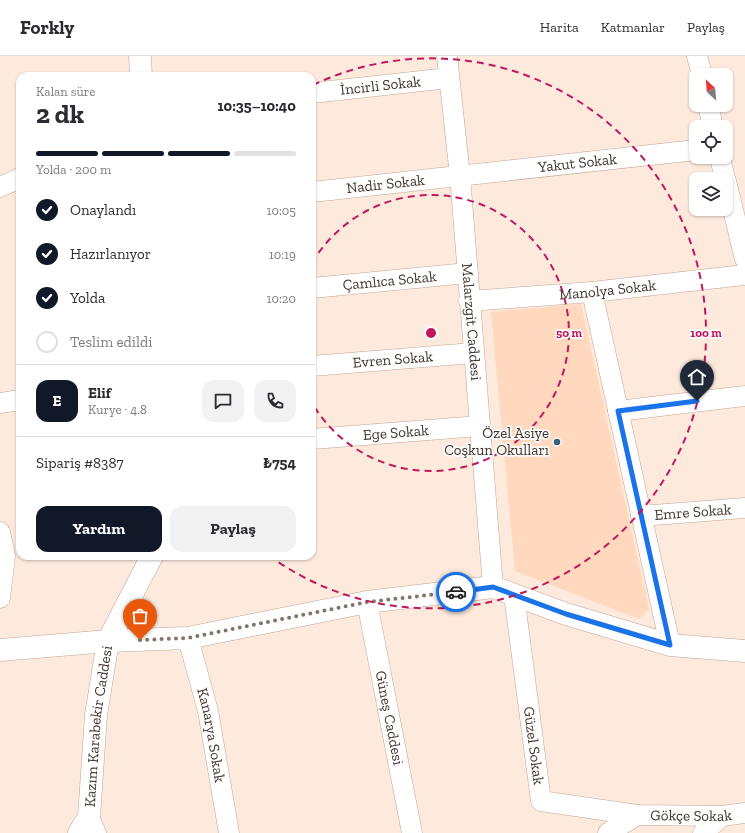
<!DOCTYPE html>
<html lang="tr">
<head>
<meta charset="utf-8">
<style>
  :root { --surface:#fff; --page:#f2f2f3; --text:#2b2b33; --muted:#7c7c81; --line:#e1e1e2; --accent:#111827 }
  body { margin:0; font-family:"Zilla Slab",serif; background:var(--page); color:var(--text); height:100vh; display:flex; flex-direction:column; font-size:15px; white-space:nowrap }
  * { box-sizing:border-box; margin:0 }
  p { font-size:13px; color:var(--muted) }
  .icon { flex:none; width:22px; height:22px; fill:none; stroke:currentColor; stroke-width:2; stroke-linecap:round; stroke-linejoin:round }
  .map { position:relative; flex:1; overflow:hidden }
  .side { position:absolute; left:16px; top:16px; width:300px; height:488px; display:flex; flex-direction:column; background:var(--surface); border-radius:12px; box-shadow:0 1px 3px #0004 }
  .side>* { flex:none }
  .needle { width:26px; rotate:334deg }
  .fabs { position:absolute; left:689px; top:12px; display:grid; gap:8px }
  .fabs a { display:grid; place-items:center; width:44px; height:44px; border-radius:8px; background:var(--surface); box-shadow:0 1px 3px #0004; font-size:20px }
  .pin { position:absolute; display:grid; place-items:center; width:34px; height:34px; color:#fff; margin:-41px -17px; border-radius:50% 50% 50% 0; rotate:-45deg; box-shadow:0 0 4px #0007 }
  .pin .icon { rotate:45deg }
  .courier { position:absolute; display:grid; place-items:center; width:40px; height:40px; margin:-20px; border:3px solid #1a73e8; border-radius:50%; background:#fff; color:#222; box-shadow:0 1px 5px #0007 }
  .head em { font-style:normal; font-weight:700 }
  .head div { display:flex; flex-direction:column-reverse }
  .head { display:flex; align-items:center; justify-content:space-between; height:68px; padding:0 20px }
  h1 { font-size:26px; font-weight:700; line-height:30px }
  .bar { display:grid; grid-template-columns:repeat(4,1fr); gap:6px 4px; align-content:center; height:48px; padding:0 20px }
  .bar i { height:5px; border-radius:3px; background:var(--line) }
  .bar .on { background:var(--accent) }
  .bar p { grid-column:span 4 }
  .line { display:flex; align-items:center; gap:10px; padding:0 20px; border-top:1px solid var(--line) }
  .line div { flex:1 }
  .round { display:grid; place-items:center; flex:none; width:42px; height:42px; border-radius:12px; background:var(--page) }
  ol { padding:0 20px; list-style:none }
  li { display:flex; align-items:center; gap:12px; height:44px }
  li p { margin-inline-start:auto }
  li .icon { padding:4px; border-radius:50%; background:var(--accent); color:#fff; stroke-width:4 }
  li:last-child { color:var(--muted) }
  li i { width:22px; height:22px; border:2px solid var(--line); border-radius:50% }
  .cta { display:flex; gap:8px; margin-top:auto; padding:8px 20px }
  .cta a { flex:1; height:46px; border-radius:12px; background:var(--accent); color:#fff; font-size:16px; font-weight:700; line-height:46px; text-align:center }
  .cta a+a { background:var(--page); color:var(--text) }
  header { display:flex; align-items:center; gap:24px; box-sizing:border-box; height:56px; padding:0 20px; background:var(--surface); border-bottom:1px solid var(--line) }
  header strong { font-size:19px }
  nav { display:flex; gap:22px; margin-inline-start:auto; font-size:14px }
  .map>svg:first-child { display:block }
  .built { fill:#ffd8be }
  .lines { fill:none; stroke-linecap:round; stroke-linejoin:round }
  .minor-casing { stroke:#c3a590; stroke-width:21 }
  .tertiary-casing { stroke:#c3a590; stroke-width:23 }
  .secondary-casing { stroke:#c3a590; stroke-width:23 }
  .minor { stroke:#fff; stroke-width:20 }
  .tertiary { stroke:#fff; stroke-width:22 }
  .secondary { stroke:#fff; stroke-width:22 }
  .done { stroke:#83746a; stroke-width:4; stroke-dasharray:0 7.2 }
  .route { stroke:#1a73e8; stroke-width:5 }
  .ring { fill:none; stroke:#c2185b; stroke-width:2; stroke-dasharray:7 5 }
  .poi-dot { fill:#316380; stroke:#fbfbfb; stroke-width:1.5 }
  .labels { text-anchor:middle; stroke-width:3.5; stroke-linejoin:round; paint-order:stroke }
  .street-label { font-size:15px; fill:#41352c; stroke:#fbfbfb }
  .poi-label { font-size:15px; fill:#41352c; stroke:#fbfbfb; text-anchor:end }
  .centre { fill:#c2185b; stroke:#fbfbfb; stroke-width:2 }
  .ring-label { font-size:12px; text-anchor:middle; font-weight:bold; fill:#c2185b; stroke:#fbfbfb; stroke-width:3.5; stroke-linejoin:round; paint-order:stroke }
</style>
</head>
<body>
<header>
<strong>Forkly</strong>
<nav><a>Harita</a><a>Katmanlar</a><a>Paylaş</a></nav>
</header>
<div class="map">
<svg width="745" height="777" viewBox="0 0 745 777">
  <rect width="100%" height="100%" fill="#fdeadd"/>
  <polygon class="built" points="581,248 649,553 639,563 515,515 491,256"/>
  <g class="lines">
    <defs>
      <g id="minor">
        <path id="s1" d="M447,0L460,120L493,531"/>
        <polyline points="697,0 702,19"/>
        <path id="s2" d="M312,37L449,22"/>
        <polyline points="708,49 713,71"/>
        <polyline points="720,101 725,123"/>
        <polyline points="726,125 745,203"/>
        <polyline points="0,131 20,122"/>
        <path id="s3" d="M312,136L696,94"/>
        <path id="s4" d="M312,232L468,217"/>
        <polyline points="592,236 670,589"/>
        <path id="s5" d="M469,245L592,236L745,219"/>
        <path id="s6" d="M312,310L473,297"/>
        <polyline points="0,347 20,344"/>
        <polyline points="618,355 745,340"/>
        <path id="s7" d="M312,383L480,370"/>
        <path id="s8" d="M641,460L745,452"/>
        <polyline points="0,476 5,500 0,542"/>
        <path id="s9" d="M514,539L541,745L637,759L722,760L745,757"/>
        <path id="s10" d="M367,546L412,777"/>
        <path id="s11" d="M188,582L208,655L229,777"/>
        <polyline points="89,761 96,777"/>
        <polyline points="608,777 637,759"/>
        <polyline points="703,777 722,760"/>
      </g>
      <polyline id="tertiary" points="0,594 108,585 188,582 367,546 493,531 566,558 670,589 745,595"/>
      <g id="secondary">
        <polyline points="140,0 141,20"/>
        <path id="s12" d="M79,777L89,761L96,659L108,585L152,500"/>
      </g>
    </defs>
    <use href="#minor" class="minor-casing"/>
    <use href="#tertiary" class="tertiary-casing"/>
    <use href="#secondary" class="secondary-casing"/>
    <use href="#minor" class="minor"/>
    <use href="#tertiary" class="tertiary"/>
    <use href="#secondary" class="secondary"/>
  </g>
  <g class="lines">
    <polyline class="done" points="140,584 188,582 367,546 456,536"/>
    <polyline class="route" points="456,536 493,531 566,558 670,589 618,355 697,345"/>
  </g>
  <g class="ring">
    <path d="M312 207A138 138 0 1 1 312 347"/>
    <path d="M313 29A275 275 0 1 1 271 501"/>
  </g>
  <circle class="poi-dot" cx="557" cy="386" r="4"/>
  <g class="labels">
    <g class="street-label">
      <text dy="5" stroke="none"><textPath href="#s2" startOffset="69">İncirli Sokak</textPath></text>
      <text dy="5" stroke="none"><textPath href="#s3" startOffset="267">Yakut Sokak</textPath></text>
      <text dy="5" stroke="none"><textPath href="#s3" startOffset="74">Nadir Sokak</textPath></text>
      <text dy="5" stroke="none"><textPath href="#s4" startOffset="78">Çamlıca Sokak</textPath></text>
      <text dy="5" stroke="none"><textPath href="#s5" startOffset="139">Manolya Sokak</textPath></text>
      <text dy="5" stroke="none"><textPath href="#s1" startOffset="267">Malarzgit Caddesi</textPath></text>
      <text dy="5" stroke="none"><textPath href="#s6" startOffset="81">Evren Sokak</textPath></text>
      <text dy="5" stroke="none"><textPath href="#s7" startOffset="84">Ege Sokak</textPath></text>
      <text dy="5" stroke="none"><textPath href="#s8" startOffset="52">Emre Sokak</textPath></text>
      <text dy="5" stroke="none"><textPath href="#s10" startOffset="118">Güneş Caddesi</textPath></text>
      <text dy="5" stroke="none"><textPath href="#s12" startOffset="110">Kazım Karabekir Caddesi</textPath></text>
      <text dy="5" stroke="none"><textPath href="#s11" startOffset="100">Kanarya Sokak</textPath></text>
      <text dy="5" stroke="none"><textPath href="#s9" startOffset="152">Güzel Sokak</textPath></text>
      <text dy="5" stroke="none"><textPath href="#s9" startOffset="359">Gökçe Sokak</textPath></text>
    </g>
    <g class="poi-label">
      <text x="549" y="382">Özel Asiye<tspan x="549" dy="17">Coşkun Okulları</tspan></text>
    </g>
  </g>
  <circle cx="431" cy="277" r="6" class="centre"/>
  <g class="ring-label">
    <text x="569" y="281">50 m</text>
    <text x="706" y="281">100 m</text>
  </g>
</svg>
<div class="fabs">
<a><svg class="needle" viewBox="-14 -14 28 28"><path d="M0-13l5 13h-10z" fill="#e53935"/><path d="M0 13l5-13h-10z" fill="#7c7c81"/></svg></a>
<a><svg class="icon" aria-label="locate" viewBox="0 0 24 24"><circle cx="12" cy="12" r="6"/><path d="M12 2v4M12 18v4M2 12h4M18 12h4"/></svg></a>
<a><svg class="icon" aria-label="layers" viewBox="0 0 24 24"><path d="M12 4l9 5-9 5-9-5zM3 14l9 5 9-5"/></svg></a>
</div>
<div class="pin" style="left:140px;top:584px;background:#ea580c"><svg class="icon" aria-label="bag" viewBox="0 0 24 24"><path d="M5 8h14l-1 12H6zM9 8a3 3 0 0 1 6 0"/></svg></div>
<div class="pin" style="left:697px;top:345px;background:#1f2937"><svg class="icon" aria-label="home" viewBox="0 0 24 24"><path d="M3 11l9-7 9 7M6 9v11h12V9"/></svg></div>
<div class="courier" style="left:456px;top:536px"><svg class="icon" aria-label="car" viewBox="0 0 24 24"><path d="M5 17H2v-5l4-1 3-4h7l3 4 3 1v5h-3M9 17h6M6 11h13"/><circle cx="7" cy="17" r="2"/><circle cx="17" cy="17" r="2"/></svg></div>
<section class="side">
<div class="head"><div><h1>2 dk</h1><p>Kalan süre</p></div><em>10:35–10:40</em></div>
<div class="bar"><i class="on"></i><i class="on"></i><i class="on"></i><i></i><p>Yolda · 200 m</p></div>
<ol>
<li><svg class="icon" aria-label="check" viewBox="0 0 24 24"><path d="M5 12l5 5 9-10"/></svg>Onaylandı<p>10:05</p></li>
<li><svg class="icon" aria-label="check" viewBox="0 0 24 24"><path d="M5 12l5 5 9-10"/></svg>Hazırlanıyor<p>10:19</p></li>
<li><svg class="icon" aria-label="check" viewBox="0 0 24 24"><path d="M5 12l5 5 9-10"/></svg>Yolda<p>10:20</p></li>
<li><i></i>Teslim edildi</li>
</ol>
<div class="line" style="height:72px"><b class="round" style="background:var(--accent);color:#fff">E</b><div><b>Elif</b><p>Kurye · 4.8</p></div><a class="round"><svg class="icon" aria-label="chat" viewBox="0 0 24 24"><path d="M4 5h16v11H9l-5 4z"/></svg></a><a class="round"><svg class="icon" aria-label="phone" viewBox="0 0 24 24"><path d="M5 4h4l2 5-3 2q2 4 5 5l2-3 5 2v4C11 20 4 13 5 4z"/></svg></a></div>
<div class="line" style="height:52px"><div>Sipariş #8387</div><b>₺754</b></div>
<div class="cta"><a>Yardım</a><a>Paylaş</a></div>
</section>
</div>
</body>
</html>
